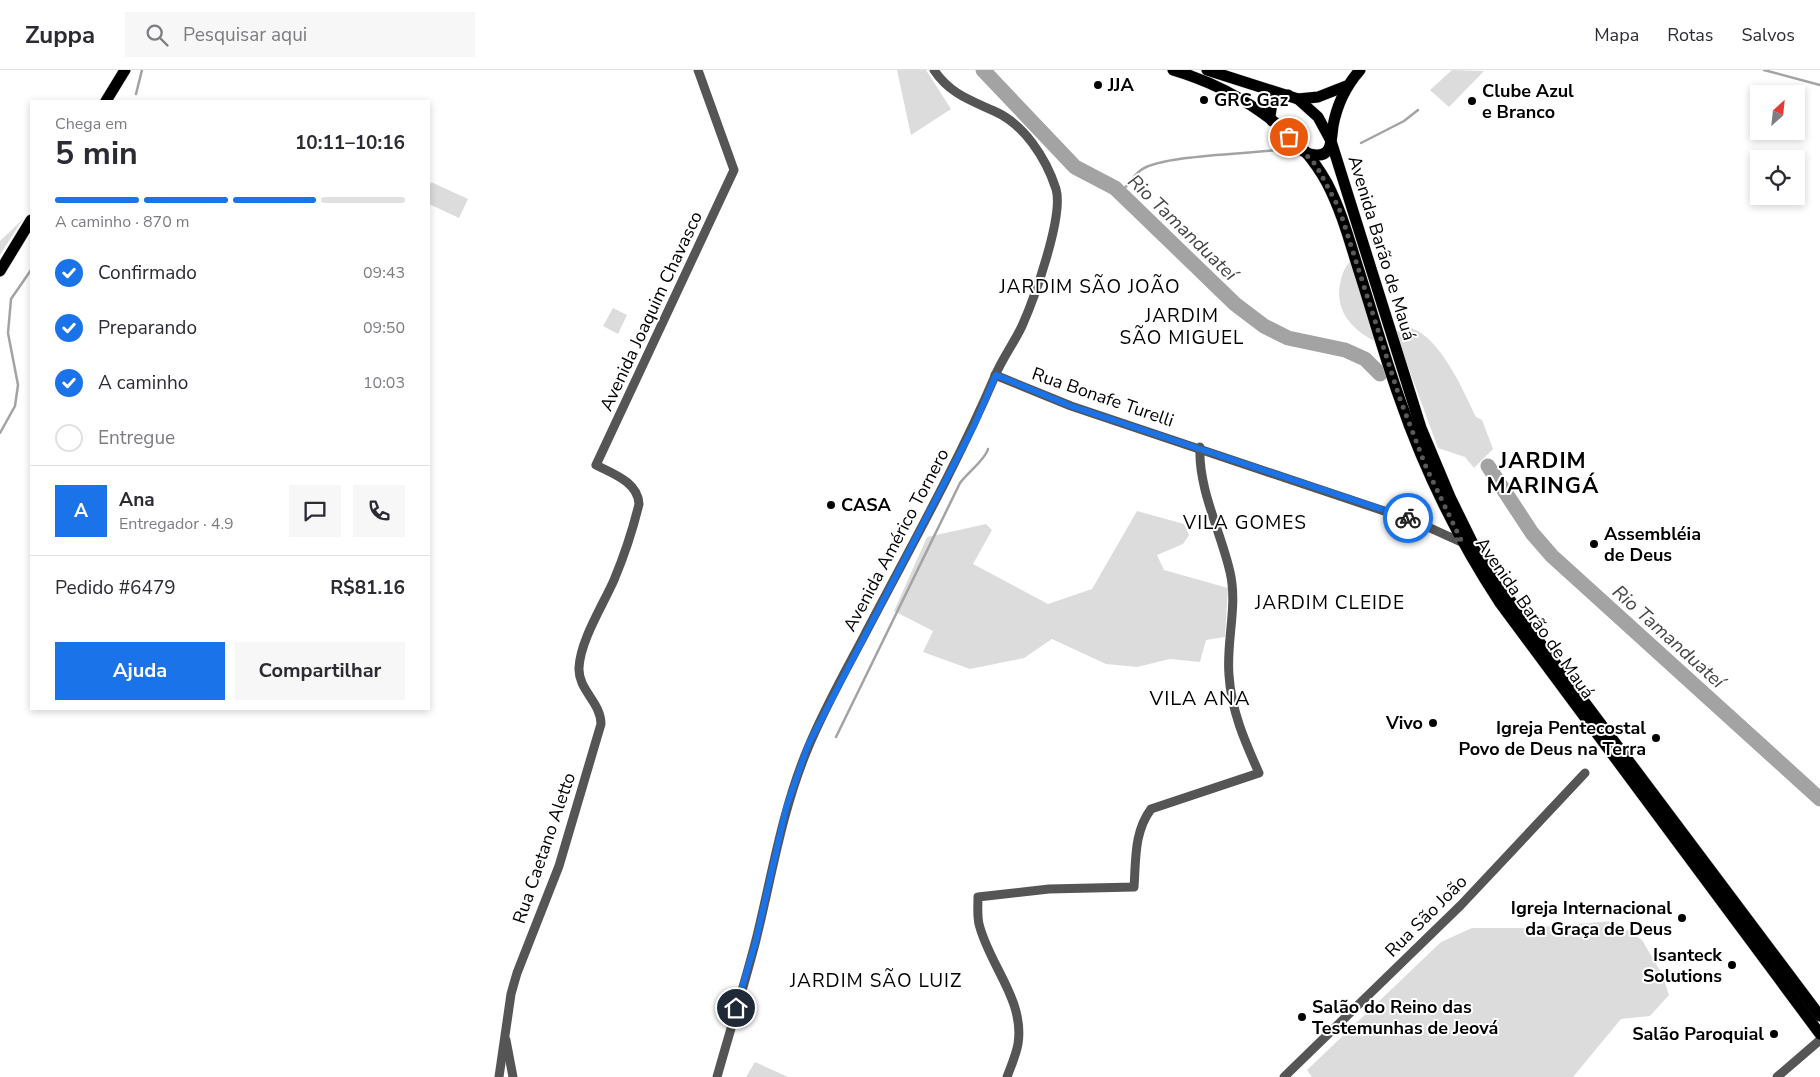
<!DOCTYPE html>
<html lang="pt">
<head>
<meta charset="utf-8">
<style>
  :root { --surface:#fff; --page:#f7f7f7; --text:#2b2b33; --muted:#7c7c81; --line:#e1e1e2; --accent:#1a73e8 }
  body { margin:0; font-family:"Nunito Sans",sans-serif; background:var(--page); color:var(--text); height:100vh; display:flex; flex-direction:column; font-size:19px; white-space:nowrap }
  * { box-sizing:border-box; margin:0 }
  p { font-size:16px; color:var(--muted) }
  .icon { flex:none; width:28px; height:28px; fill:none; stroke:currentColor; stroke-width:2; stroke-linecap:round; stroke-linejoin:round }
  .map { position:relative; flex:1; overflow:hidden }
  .sheet { position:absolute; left:30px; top:30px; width:400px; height:610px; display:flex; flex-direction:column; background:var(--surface); border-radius:0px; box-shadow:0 2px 8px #0003 }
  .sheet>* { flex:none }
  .needle { width:32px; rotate:27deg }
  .controls { position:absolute; left:1750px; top:15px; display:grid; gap:10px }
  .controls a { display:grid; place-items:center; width:55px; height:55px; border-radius:0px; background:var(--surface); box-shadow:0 2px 8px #0003; font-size:25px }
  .pin { position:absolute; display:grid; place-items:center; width:42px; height:42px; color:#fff; margin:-21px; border:2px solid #fff; border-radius:50%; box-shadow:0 1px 5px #0007 }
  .courier { position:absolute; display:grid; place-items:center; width:50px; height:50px; margin:-25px; border:4px solid #1a73e8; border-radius:50%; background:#fff; color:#222; box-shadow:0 1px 6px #0007 }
  .head em { font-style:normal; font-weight:700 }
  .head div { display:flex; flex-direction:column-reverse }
  .head { display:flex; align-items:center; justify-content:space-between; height:85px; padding:0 25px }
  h1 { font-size:32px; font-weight:700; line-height:38px }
  .bar { display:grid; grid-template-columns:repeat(4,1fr); gap:8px 5px; align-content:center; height:60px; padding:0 25px }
  .bar i { height:6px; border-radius:4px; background:var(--line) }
  .bar .selected { background:var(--accent) }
  .bar p { grid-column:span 4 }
  .line { display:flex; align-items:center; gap:12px; padding:0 25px; border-top:1px solid var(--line) }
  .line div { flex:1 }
  .round { display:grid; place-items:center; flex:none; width:52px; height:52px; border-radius:0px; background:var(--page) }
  ol { padding:0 25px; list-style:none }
  li { display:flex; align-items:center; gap:15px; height:55px }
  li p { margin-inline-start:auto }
  li .icon { padding:5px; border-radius:50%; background:var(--accent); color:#fff; stroke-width:4 }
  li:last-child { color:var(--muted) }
  li i { width:28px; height:28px; border:2px solid var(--line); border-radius:50% }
  .cta { display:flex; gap:10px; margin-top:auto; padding:10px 25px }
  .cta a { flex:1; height:58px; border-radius:0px; background:var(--accent); color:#fff; font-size:20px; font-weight:700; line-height:58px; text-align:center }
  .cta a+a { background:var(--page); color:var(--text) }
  header { display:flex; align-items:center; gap:30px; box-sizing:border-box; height:70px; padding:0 25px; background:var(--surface); border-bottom:1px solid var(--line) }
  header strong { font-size:24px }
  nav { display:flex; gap:28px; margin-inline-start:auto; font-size:18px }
  .search { width:350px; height:45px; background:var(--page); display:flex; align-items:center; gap:12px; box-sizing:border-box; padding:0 18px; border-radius:0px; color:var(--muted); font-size:19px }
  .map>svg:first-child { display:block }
  .green { fill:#dcdcdc }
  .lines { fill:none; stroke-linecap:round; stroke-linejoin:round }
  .stream { stroke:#a3a3a3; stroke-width:2.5 }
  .river { stroke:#a3a3a3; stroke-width:15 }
  .major-casing { stroke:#dbdbdb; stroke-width:12 }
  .minor { stroke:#555; stroke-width:9 }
  .major { stroke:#000; stroke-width:11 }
  .done { stroke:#595959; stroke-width:5; stroke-dasharray:0 9 }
  .route { stroke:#1a73e8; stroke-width:6 }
  .poi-dot { fill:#000; stroke:#fff; stroke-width:2 }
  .labels { text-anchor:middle; stroke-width:4; stroke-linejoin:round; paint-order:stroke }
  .poi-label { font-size:18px; font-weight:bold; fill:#000; stroke:#fff; text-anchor:start }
  .street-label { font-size:18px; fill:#000; stroke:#fff }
  .water-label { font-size:19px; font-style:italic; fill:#444; stroke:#fff }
  .neighbourhood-label { font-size:19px; letter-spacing:1px; fill:#000; stroke:#fff }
  .quarter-label { font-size:20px; letter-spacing:1px; fill:#000; stroke:#fff }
  .district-label { font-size:22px; font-weight:bold; letter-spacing:1px; fill:#000; stroke:#fff }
</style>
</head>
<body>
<header>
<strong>Zuppa</strong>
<div class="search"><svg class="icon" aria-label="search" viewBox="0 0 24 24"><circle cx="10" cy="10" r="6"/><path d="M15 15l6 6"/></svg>Pesquisar aqui</div>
<nav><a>Mapa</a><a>Rotas</a><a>Salvos</a></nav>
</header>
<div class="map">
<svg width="1820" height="1007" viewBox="0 0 1820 1007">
  <rect width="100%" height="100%" fill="#fff"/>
  <g class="green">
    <polygon points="897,0 926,0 951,39 911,65"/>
    <polygon points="1452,0 1484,1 1449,37 1430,20"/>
    <polygon points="431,112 468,129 459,148 429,134 429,117"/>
    <polygon points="23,149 0,185 0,171"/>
    <path d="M1352,190L1375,271C1351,260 1333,238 1341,210C1343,202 1345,196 1352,190Z"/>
    <polygon points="613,238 627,245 618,264 603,256"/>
    <path d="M1402,256C1437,258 1463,320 1476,347L1482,350L1493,379L1474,398L1465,387L1438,378L1396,264Z"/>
    <polygon points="1137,441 1184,454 1189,465 1183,474 1157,485 1164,500 1228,518 1225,567 1206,570 1200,592 1170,589 1137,597 1106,594 1052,569 1024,588 970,599 923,582 933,561 894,541 927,467 986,454 992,460 973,494 1048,534 1092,519"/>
    <polygon points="1613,851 1642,870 1662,904 1669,925 1650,946 1621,949 1573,1007 1312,1007 1307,1000 1441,872 1472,858 1529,858"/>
    <polygon points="755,992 788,1007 746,1007"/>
  </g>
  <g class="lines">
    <g class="stream">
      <polyline points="1764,0 1820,15"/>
      <polyline points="136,24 142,0"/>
      <polyline points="1361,73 1404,51 1418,40"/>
      <path d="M1121,123C1127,116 1133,106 1141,100C1163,85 1247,84 1277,80"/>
      <polyline points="0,363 15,336 18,315 8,263 11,229 31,200"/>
      <path d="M836,667L960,413C968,402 985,390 988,379"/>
    </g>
    <g class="river">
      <polyline points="983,0 1075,97 1115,118 1235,234 1264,256 1288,268 1345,280 1365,289 1380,304"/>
      <polyline points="1488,396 1532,463 1552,486 1820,729"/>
    </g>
    <defs>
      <g id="major">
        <path d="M1173,0C1233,18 1296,56 1327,113C1341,140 1349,169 1358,198C1372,241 1384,285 1399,327C1424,400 1458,469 1500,533L1820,964"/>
        <polyline points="1207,0 1298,29 1318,47 1331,71 1421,358 1450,427 1477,482 1532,562 1820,946"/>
        <polyline points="1298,29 1318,27 1346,16"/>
        <polyline points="106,31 125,0"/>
        <polyline points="1272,51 1270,46 1272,33 1288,25"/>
        <path d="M1303,81C1310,85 1323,88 1328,80C1332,74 1332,63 1333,56C1337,34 1345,17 1360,0"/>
        <polyline points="0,201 31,150"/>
      </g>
    </defs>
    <use href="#major" class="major-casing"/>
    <g class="minor">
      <polyline points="995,305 1071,336 1417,452 1461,472"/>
      <polyline points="506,970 513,1007"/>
      <path d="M499,1007L511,924L517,903L559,796L601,654C601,632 578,620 579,598C580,571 603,535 614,510C624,486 633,459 639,434C638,412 613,404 596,395L734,100L698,0"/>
      <path d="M717,1007C730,961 744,916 756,870C772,805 782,740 808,678C824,639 845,602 864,566C909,480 957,395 995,306C1002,289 1014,273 1022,256C1034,229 1064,146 1056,119C1046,88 1024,54 994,41C970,30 949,23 934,0"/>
      <path d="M1007,1007C1011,996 1016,985 1018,974C1025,930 989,895 979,854C977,845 978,836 978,827L1049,819L1134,817C1136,789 1134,762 1151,739L1259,703C1245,672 1231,640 1229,605C1226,571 1238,536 1230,502C1221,462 1198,419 1200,377"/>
      <polyline points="1284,1007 1461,835 1585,703"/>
      <polyline points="1777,1007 1820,970"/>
    </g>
    <use href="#major" class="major"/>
  </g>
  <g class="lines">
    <polyline class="done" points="1289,67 1316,95 1339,138 1400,329 1426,397 1462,472 1408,448"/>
    <polyline class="route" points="736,938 756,870 786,738 808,675 974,356 996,305 1071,336 1408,448"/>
  </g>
  <g class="poi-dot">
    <circle cx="1098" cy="15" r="5"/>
    <circle cx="1204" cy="30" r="5"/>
    <circle cx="1472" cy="31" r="5"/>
    <circle cx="831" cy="435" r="5"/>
    <circle cx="1594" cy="474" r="5"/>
    <circle cx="1433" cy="653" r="5"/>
    <circle cx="1656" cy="668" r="5"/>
    <circle cx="1682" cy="848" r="5"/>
    <circle cx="1732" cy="895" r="5"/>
    <circle cx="1302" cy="947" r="5"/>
    <circle cx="1774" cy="964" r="5"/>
  </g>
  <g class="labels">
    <g class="poi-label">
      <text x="1108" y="21">JJA</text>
      <text x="1482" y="27">Clube Azul<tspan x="1482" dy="21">e Branco</tspan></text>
      <text x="1214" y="36">GRC Gaz</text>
      <text x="841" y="441">CASA</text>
      <text x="1604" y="470">Assembléia<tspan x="1604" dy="21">de Deus</tspan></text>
      <text x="1423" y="659" text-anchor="end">Vivo</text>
      <text x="1646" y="664" text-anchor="end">Igreja Pentecostal<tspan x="1646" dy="21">Povo de Deus na Terra</tspan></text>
      <text x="1672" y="844" text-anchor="end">Igreja Internacional<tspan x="1672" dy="21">da Graça de Deus</tspan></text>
      <text x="1722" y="891" text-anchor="end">Isanteck<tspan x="1722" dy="21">Solutions</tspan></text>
      <text x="1312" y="943">Salão do Reino das<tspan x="1312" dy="21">Testemunhas de Jeová</tspan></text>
      <text x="1764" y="970" text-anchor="end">Salão Paroquial</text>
    </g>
    <g class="street-label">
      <text transform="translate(1382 178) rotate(73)" y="6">Avenida Barão de Mauá</text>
      <text transform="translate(651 241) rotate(-65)" y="6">Avenida Joaquim Chavasco</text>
      <text transform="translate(1103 327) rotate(19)" y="6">Rua Bonafe Turelli</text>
      <text transform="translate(896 470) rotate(-62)" y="6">Avenida Américo Tornero</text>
      <text transform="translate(1535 548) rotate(55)" y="6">Avenida Barão de Mauá</text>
      <text transform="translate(544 778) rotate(-71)" y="6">Rua Caetano Aletto</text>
      <text transform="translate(1426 846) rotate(-45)" y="6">Rua São João</text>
    </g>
    <g class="water-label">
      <text transform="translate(1183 157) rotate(44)" y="7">Rio Tamanduateí</text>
      <text transform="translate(1669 566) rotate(42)" y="7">Rio Tamanduateí</text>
    </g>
    <g class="neighbourhood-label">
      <text x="1090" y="223">JARDIM SÃO JOÃO</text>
      <text x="1182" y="252">JARDIM<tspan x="1182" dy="22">SÃO MIGUEL</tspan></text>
      <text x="1245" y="459">VILA GOMES</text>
      <text x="1330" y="539">JARDIM CLEIDE</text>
      <text x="876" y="917">JARDIM SÃO LUIZ</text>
    </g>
    <g class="quarter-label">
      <text x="1200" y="635">VILA ANA</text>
    </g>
    <g class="district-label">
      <text x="1543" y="398">JARDIM<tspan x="1543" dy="25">MARINGÁ</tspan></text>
    </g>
  </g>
</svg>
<div class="controls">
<a><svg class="needle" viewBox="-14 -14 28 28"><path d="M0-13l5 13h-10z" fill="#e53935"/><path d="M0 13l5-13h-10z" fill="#7c7c81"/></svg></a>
<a><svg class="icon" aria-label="locate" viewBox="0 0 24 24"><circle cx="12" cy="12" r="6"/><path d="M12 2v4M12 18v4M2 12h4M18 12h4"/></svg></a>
</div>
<div class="pin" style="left:1289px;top:67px;background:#ea580c"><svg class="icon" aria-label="bag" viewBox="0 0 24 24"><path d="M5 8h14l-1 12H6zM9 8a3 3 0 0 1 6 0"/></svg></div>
<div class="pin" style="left:736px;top:938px;background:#1f2937"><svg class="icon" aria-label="home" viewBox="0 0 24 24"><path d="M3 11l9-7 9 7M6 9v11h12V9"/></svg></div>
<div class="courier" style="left:1408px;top:448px"><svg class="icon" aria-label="bike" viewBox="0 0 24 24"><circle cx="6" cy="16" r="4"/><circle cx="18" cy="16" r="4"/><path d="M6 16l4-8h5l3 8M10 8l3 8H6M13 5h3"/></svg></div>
<section class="sheet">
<div class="head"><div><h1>5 min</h1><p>Chega em</p></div><em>10:11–10:16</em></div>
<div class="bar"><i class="selected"></i><i class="selected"></i><i class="selected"></i><i></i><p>A caminho · 870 m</p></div>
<ol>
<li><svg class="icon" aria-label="check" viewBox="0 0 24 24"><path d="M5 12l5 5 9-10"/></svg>Confirmado<p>09:43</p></li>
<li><svg class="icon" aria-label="check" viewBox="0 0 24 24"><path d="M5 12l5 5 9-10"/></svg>Preparando<p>09:50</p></li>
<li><svg class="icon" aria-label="check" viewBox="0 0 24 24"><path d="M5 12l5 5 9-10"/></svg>A caminho<p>10:03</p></li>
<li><i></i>Entregue</li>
</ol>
<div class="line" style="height:90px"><b class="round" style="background:var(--accent);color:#fff">A</b><div><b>Ana</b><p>Entregador · 4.9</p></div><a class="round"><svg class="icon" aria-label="chat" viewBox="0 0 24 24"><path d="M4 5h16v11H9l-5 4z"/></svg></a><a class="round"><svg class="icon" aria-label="phone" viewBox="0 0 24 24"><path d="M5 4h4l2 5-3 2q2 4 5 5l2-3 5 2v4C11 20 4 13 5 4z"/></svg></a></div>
<div class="line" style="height:65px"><div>Pedido #6479</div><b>R$81.16</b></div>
<div class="cta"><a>Ajuda</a><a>Compartilhar</a></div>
</section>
</div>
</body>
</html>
